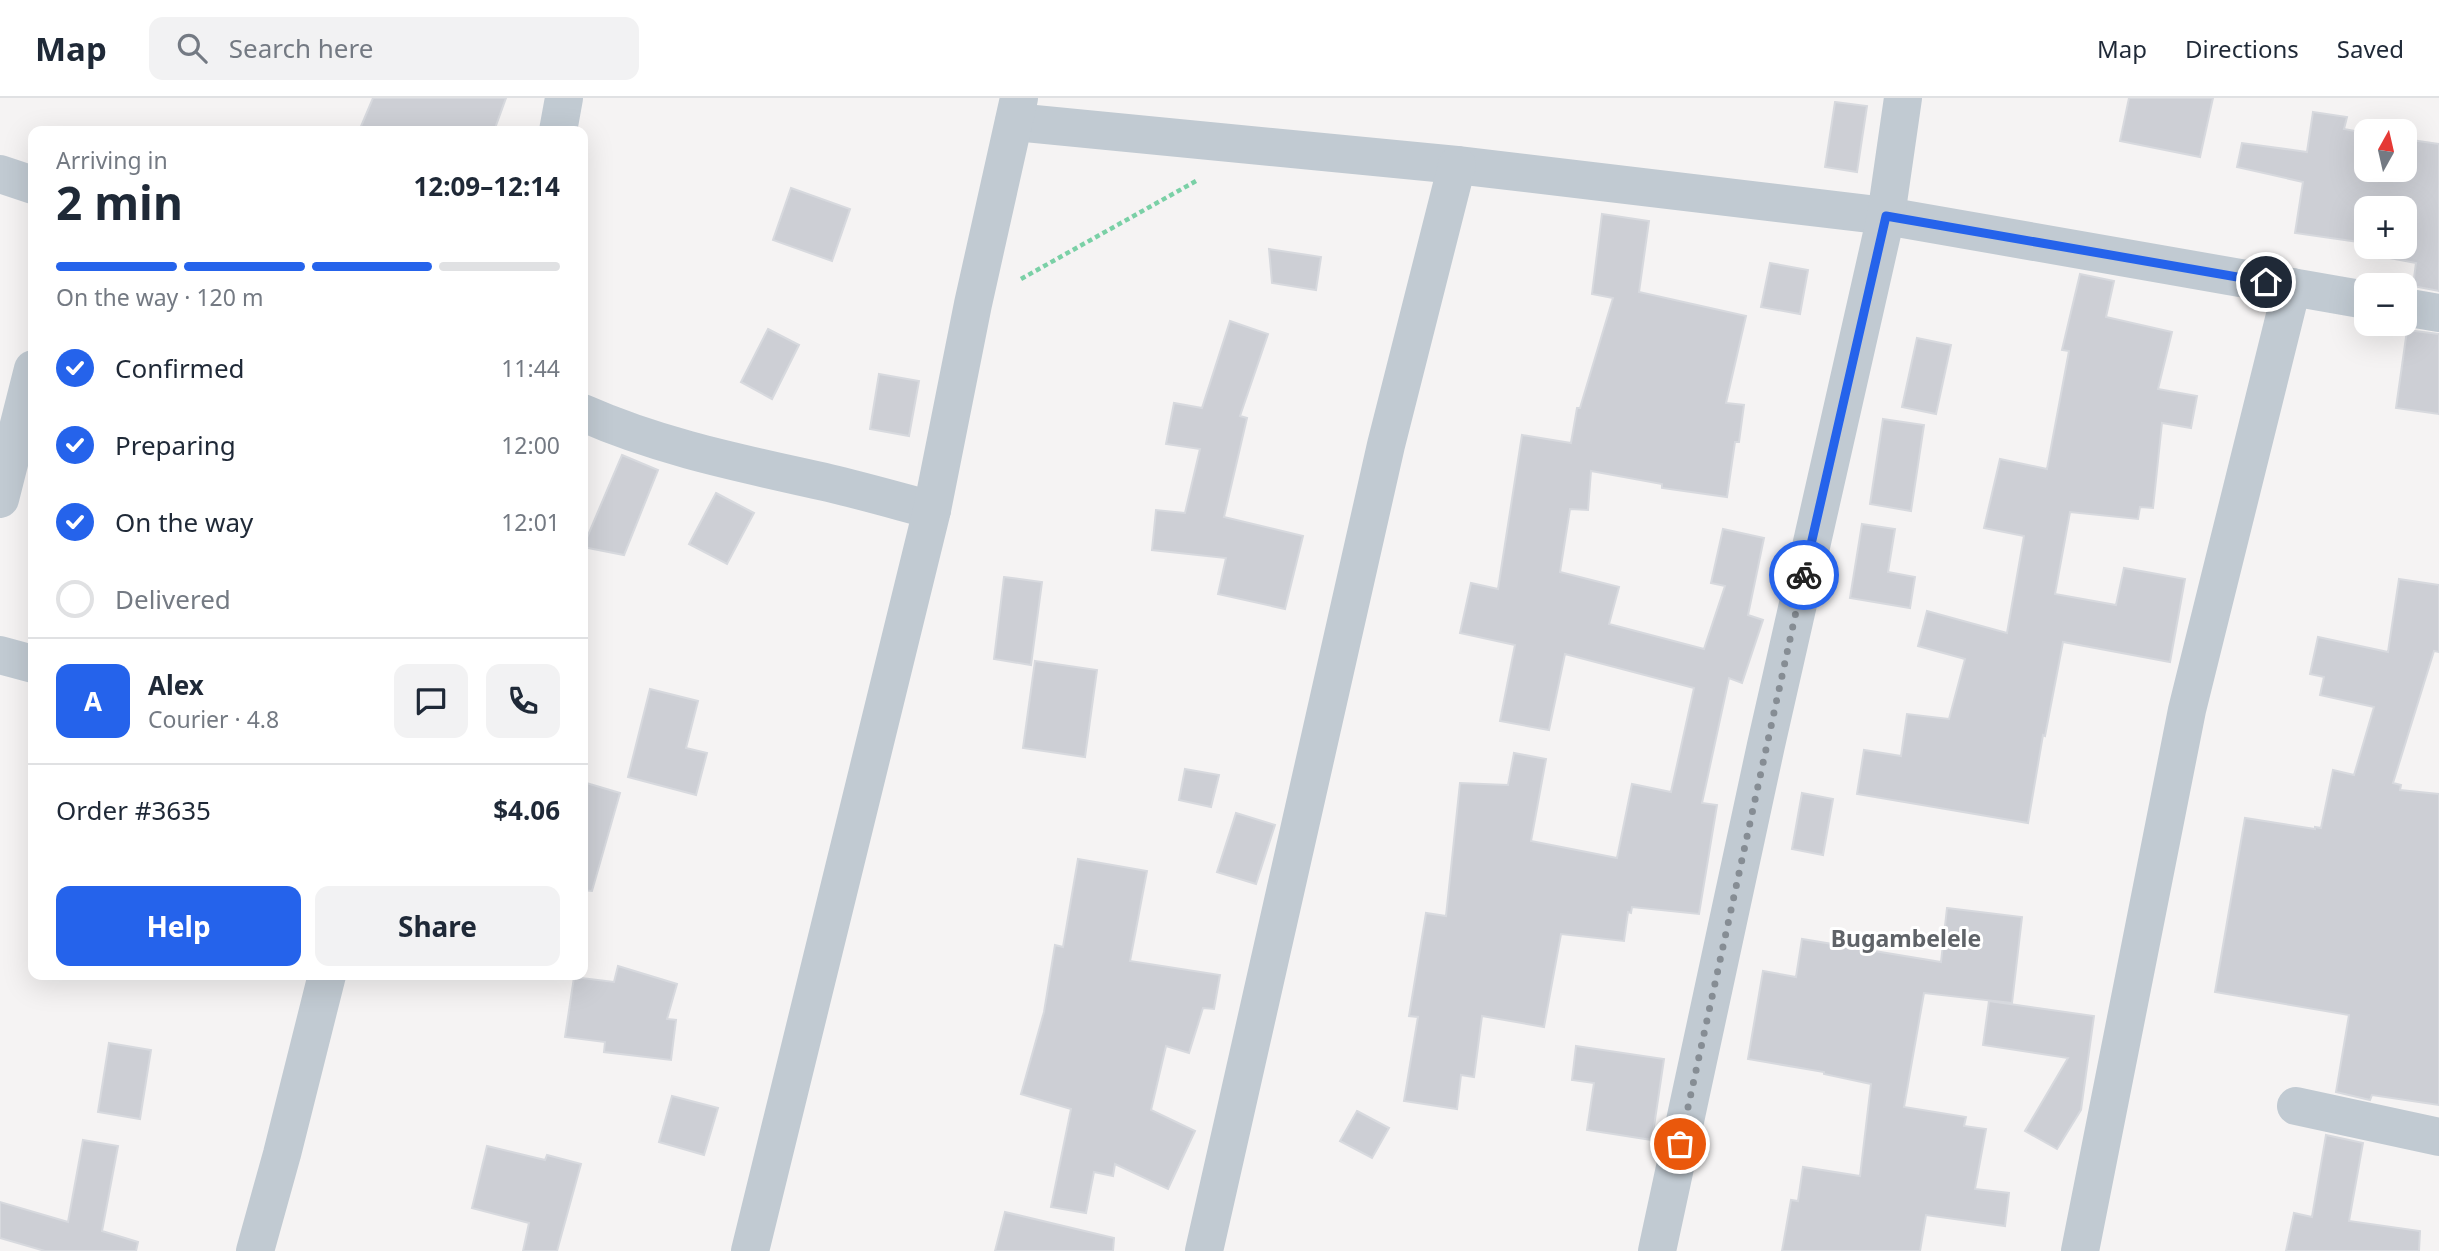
<!DOCTYPE html>
<html lang="en">
<head>
<meta charset="utf-8">
<style>
  :root { --surface:#fff; --page:#f2f2f3; --text:#1f2937; --muted:#747a83; --line:#e0e1e3; --accent:#2563eb }
  body { margin:0; font-family:"Noto Sans",sans-serif; background:var(--page); color:var(--text); height:100vh; display:flex; flex-direction:column; font-size:26px; white-space:nowrap }
  * { box-sizing:border-box; margin:0 }
  p { font-size:23px; color:var(--muted) }
  .icon { flex:none; width:38px; height:38px; fill:none; stroke:currentColor; stroke-width:2; stroke-linecap:round; stroke-linejoin:round }
  .map { position:relative; flex:1; overflow:hidden }
  .drawer { position:absolute; left:28px; top:28px; width:560px; height:854px; display:flex; flex-direction:column; background:var(--surface); border-radius:14px; box-shadow:0 7px 28px #0002 }
  .drawer>* { flex:none }
  .needle { width:46px; rotate:8deg }
  .tools { position:absolute; left:2354px; top:21px; display:grid; gap:14px }
  .tools a { display:grid; place-items:center; width:63px; height:63px; border-radius:14px; background:var(--surface); box-shadow:0 7px 28px #0002; font-size:35px }
  .pin { position:absolute; display:grid; place-items:center; width:60px; height:60px; color:#fff; margin:-30px; border:4px solid #fff; border-radius:50%; box-shadow:0 2px 7px #0007 }
  .courier { position:absolute; display:grid; place-items:center; width:70px; height:70px; margin:-35px; border:5px solid #2563eb; border-radius:50%; background:#fff; color:#222; box-shadow:0 2px 9px #0007 }
  .head em { font-style:normal; font-weight:700 }
  .head div { display:flex; flex-direction:column-reverse }
  .head { display:flex; align-items:center; justify-content:space-between; height:119px; padding:0 28px }
  h1 { font-size:46px; font-weight:700; line-height:52px }
  .bar { display:grid; grid-template-columns:repeat(4,1fr); gap:10px 7px; align-content:center; height:84px; padding:0 28px }
  .bar i { height:9px; border-radius:5px; background:var(--line) }
  .bar .selected { background:var(--accent) }
  .bar p { grid-column:span 4 }
  .line { display:flex; align-items:center; gap:18px; padding:0 28px; border-top:2px solid var(--line) }
  .line div { flex:1 }
  .round { display:grid; place-items:center; flex:none; width:74px; height:74px; border-radius:14px; background:var(--page) }
  ol { padding:0 28px; list-style:none }
  li { display:flex; align-items:center; gap:21px; height:77px }
  li p { margin-inline-start:auto }
  li .icon { padding:7px; border-radius:50%; background:var(--accent); color:#fff; stroke-width:4 }
  li:last-child { color:var(--muted) }
  li i { width:38px; height:38px; border:4px solid var(--line); border-radius:50% }
  .action { display:flex; gap:14px; margin-top:auto; padding:14px 28px }
  .action a { flex:1; height:80px; border-radius:14px; background:var(--accent); color:#fff; font-size:28px; font-weight:700; line-height:80px; text-align:center }
  .action a+a { background:var(--page); color:var(--text) }
  header { display:flex; align-items:center; gap:42px; box-sizing:border-box; height:98px; padding:0 35px; background:var(--surface); border-bottom:2px solid var(--line) }
  header strong { font-size:33px }
  nav { display:flex; gap:38px; margin-inline-start:auto; font-size:24px }
  .search { width:490px; height:63px; background:var(--page); display:flex; align-items:center; gap:18px; box-sizing:border-box; padding:0 24px; border-radius:14px; color:var(--muted); font-size:26px }
  .map>svg:first-child { display:block }
  .building { fill:#cdcfd5; stroke:#d7d9de; stroke-width:2 }
  .lines { fill:none; stroke-linecap:round; stroke-linejoin:round }
  .path { stroke:#7ad0a6; stroke-width:4.5; stroke-dasharray:5 3.5; stroke-linecap:butt }
  .minor { stroke:#c1cad2; stroke-width:38 }
  .done { stroke:#868d94; stroke-width:7; stroke-dasharray:0 12.6 }
  .route { stroke:#2563eb; stroke-width:9 }
  .labels { text-anchor:middle; stroke-width:6; stroke-linejoin:round; paint-order:stroke }
  .quarter-label { font-size:23px; font-weight:bold; fill:#5f6368; stroke:#fff }
</style>
</head>
<body>
<header>
<strong>Map</strong>
<div class="search"><svg class="icon" aria-label="search" viewBox="0 0 24 24"><circle cx="10" cy="10" r="6"/><path d="M15 15l6 6"/></svg>Search here</div>
<nav><a>Map</a><a>Directions</a><a>Saved</a></nav>
</header>
<div class="map">
<svg width="2439" height="1153" viewBox="0 0 2439 1153">
  <rect width="100%" height="100%" fill="#f5f3f3"/>
  <g class="building">
    <polygon points="373,0 506,0 494,33 359,33"/>
    <polygon points="2129,0 2213,0 2200,59 2120,43"/>
    <polygon points="1835,4 1867,8 1857,74 1825,69"/>
    <polygon points="2313,14 2347,19 2344,31 2366,35 2366,72 2404,72 2404,41 2439,46 2439,193 2413,188 2416,165 2384,159 2386,149 2404,149 2404,110 2366,110 2366,145 2295,135 2303,84 2237,69 2242,45 2307,54"/>
    <polygon points="791,90 850,111 832,163 773,142"/>
    <polygon points="1602,116 1649,123 1639,194 1746,218 1726,305 1744,307 1739,344 1735,344 1727,399 1662,390 1662,386 1591,373 1588,412 1570,411 1560,474 1619,489 1609,526 1704,551 1725,488 1711,485 1723,431 1764,440 1748,517 1763,522 1742,585 1729,580 1702,705 1717,707 1699,816 1632,809 1631,815 1628,814 1624,843 1561,836 1544,929 1482,918 1474,979 1461,977 1457,1011 1404,1003 1418,919 1409,918 1426,815 1446,818 1460,685 1508,687 1514,655 1546,661 1531,743 1617,760 1632,686 1671,694 1694,590 1565,556 1549,632 1500,623 1515,547 1460,535 1471,485 1498,491 1522,337 1571,345 1577,310 1580,310 1613,200 1592,196"/>
    <polygon points="1269,151 1321,159 1316,192 1272,185"/>
    <polygon points="1770,165 1808,172 1800,216 1761,209"/>
    <polygon points="2080,176 2114,183 2106,219 2172,234 2158,291 2197,298 2191,330 2162,325 2153,410 2140,409 2138,421 2070,414 2055,496 2116,507 2124,470 2185,481 2170,564 2063,544 2045,638 2043,637 2028,725 1857,696 1864,652 1901,658 1907,616 1949,621 1965,561 1918,548 1927,513 2007,535 2024,438 1984,430 2000,361 2047,371 2069,253 2062,252"/>
    <polygon points="1230,223 1268,236 1240,318 1247,320 1224,419 1303,438 1285,511 1218,496 1226,460 1152,452 1156,412 1185,415 1200,351 1166,346 1174,305 1202,310"/>
    <polygon points="768,231 799,247 772,301 741,284"/>
    <polygon points="2407,232 2439,236 2439,316 2396,310"/>
    <polygon points="1917,240 1951,247 1936,316 1902,309"/>
    <polygon points="879,276 919,283 909,338 870,331"/>
    <polygon points="1883,321 1924,327 1911,413 1870,406"/>
    <polygon points="622,357 658,372 624,457 583,449"/>
    <polygon points="716,395 754,415 727,466 689,446"/>
    <polygon points="1862,426 1895,431 1888,474 1915,479 1910,510 1850,500"/>
    <polygon points="1004,479 1042,484 1031,567 994,561"/>
    <polygon points="2399,481 2439,487 2439,554 2434,553 2393,685 2401,687 2400,692 2439,696 2439,1007 2372,997 2370,1002 2336,994 2349,917 2215,894 2245,720 2315,731 2315,729 2321,730 2333,672 2354,677 2374,609 2320,597 2324,579 2310,576 2318,539 2388,554"/>
    <polygon points="1035,563 1097,572 1085,659 1023,650"/>
    <polygon points="650,591 698,603 686,650 707,655 696,697 628,679"/>
    <polygon points="1185,671 1219,677 1211,709 1179,702"/>
    <polygon points="583,684 620,695 592,793 583,792"/>
    <polygon points="1802,695 1833,701 1823,757 1792,751"/>
    <polygon points="1236,715 1275,727 1256,786 1217,774"/>
    <polygon points="1078,761 1147,773 1130,863 1220,877 1214,911 1203,910 1189,955 1166,948 1151,1012 1195,1033 1168,1091 1115,1066 1113,1078 1094,1074 1086,1115 1051,1109 1071,1011 1021,996 1044,914 1055,847 1063,849"/>
    <polygon points="1947,810 2022,819 2012,905 1924,895 1904,1009 1966,1019 1964,1028 1986,1031 1975,1091 2009,1095 2005,1128 1926,1117 1920,1153 1782,1153 1791,1102 1798,1103 1803,1069 1860,1078 1871,986 1824,976 1824,974 1748,961 1763,873 1796,879 1802,841 1941,864"/>
    <polygon points="618,868 677,886 667,921 676,922 671,962 604,954 605,944 565,939 574,879 614,884"/>
    <polygon points="1989,903 2094,918 2081,1012 2057,1051 2025,1033 2068,960 1983,947"/>
    <polygon points="109,945 151,952 140,1021 98,1014"/>
    <polygon points="1576,948 1664,961 1652,1042 1587,1032 1594,985 1572,982"/>
    <polygon points="672,998 718,1010 704,1057 659,1044"/>
    <polygon points="1357,1013 1389,1030 1372,1060 1340,1043"/>
    <polygon points="2326,1037 2363,1045 2349,1123 2420,1133 2419,1153 2286,1153 2294,1115 2312,1119"/>
    <polygon points="83,1042 118,1048 102,1133 138,1144 136,1153 45,1153 0,1140 0,1104 68,1124"/>
    <polygon points="487,1048 545,1062 547,1057 581,1066 557,1153 523,1153 529,1125 472,1110"/>
    <polygon points="1005,1114 1114,1140 1113,1153 995,1153"/>
  </g>
  <g class="lines">
    <polyline class="path" points="1021,181 1196,83"/>
    <g class="minor">
      <polyline points="1014,24 1457,67 1886,118 2366,202"/>
      <polyline points="558,33 564,0"/>
      <polyline points="0,76 33,87"/>
      <polyline points="2404,209 2439,215"/>
      <path d="M583,315C662,350 745,366 829,385C863,393 898,403 932,412"/>
      <polyline points="0,401 33,271"/>
      <polyline points="0,557 33,566"/>
      <polyline points="2296,1008 2439,1039"/>
      <polyline points="255,1153 282,1056 327,877"/>
      <polyline points="750,1153 932,412 973,206 1019,0"/>
      <polyline points="1204,1153 1386,347 1457,67"/>
      <polyline points="1657,1153 1766,647 1886,118 1903,0"/>
      <polyline points="2080,1153 2187,612 2292,189"/>
    </g>
  </g>
  <g class="lines">
    <polyline class="done" points="1680,1046 1804,477"/>
    <polyline class="route" points="1804,477 1886,118 2266,184"/>
  </g>
  <g class="labels">
    <g class="quarter-label">
      <text x="1906" y="849">Bugambelele</text>
    </g>
  </g>
</svg>
<div class="tools">
<a><svg class="needle" viewBox="-14 -14 28 28"><path d="M0-13l5 13h-10z" fill="#e53935"/><path d="M0 13l5-13h-10z" fill="#747a83"/></svg></a>
<a>+</a>
<a>−</a>
</div>
<div class="pin" style="left:1680px;top:1046px;background:#ea580c"><svg class="icon" aria-label="bag" viewBox="0 0 24 24"><path d="M5 8h14l-1 12H6zM9 8a3 3 0 0 1 6 0"/></svg></div>
<div class="pin" style="left:2266px;top:184px;background:#1f2937"><svg class="icon" aria-label="home" viewBox="0 0 24 24"><path d="M3 11l9-7 9 7M6 9v11h12V9"/></svg></div>
<div class="courier" style="left:1804px;top:477px"><svg class="icon" aria-label="bike" viewBox="0 0 24 24"><circle cx="6" cy="16" r="4"/><circle cx="18" cy="16" r="4"/><path d="M6 16l4-8h5l3 8M10 8l3 8H6M13 5h3"/></svg></div>
<section class="drawer">
<div class="head"><div><h1>2 min</h1><p>Arriving in</p></div><em>12:09–12:14</em></div>
<div class="bar"><i class="selected"></i><i class="selected"></i><i class="selected"></i><i></i><p>On the way · 120 m</p></div>
<ol>
<li><svg class="icon" aria-label="check" viewBox="0 0 24 24"><path d="M5 12l5 5 9-10"/></svg>Confirmed<p>11:44</p></li>
<li><svg class="icon" aria-label="check" viewBox="0 0 24 24"><path d="M5 12l5 5 9-10"/></svg>Preparing<p>12:00</p></li>
<li><svg class="icon" aria-label="check" viewBox="0 0 24 24"><path d="M5 12l5 5 9-10"/></svg>On the way<p>12:01</p></li>
<li><i></i>Delivered</li>
</ol>
<div class="line" style="height:126px"><b class="round" style="background:var(--accent);color:#fff">A</b><div><b>Alex</b><p>Courier · 4.8</p></div><a class="round"><svg class="icon" aria-label="chat" viewBox="0 0 24 24"><path d="M4 5h16v11H9l-5 4z"/></svg></a><a class="round"><svg class="icon" aria-label="phone" viewBox="0 0 24 24"><path d="M5 4h4l2 5-3 2q2 4 5 5l2-3 5 2v4C11 20 4 13 5 4z"/></svg></a></div>
<div class="line" style="height:91px"><div>Order #3635</div><b>$4.06</b></div>
<div class="action"><a>Help</a><a>Share</a></div>
</section>
</div>
</body>
</html>
